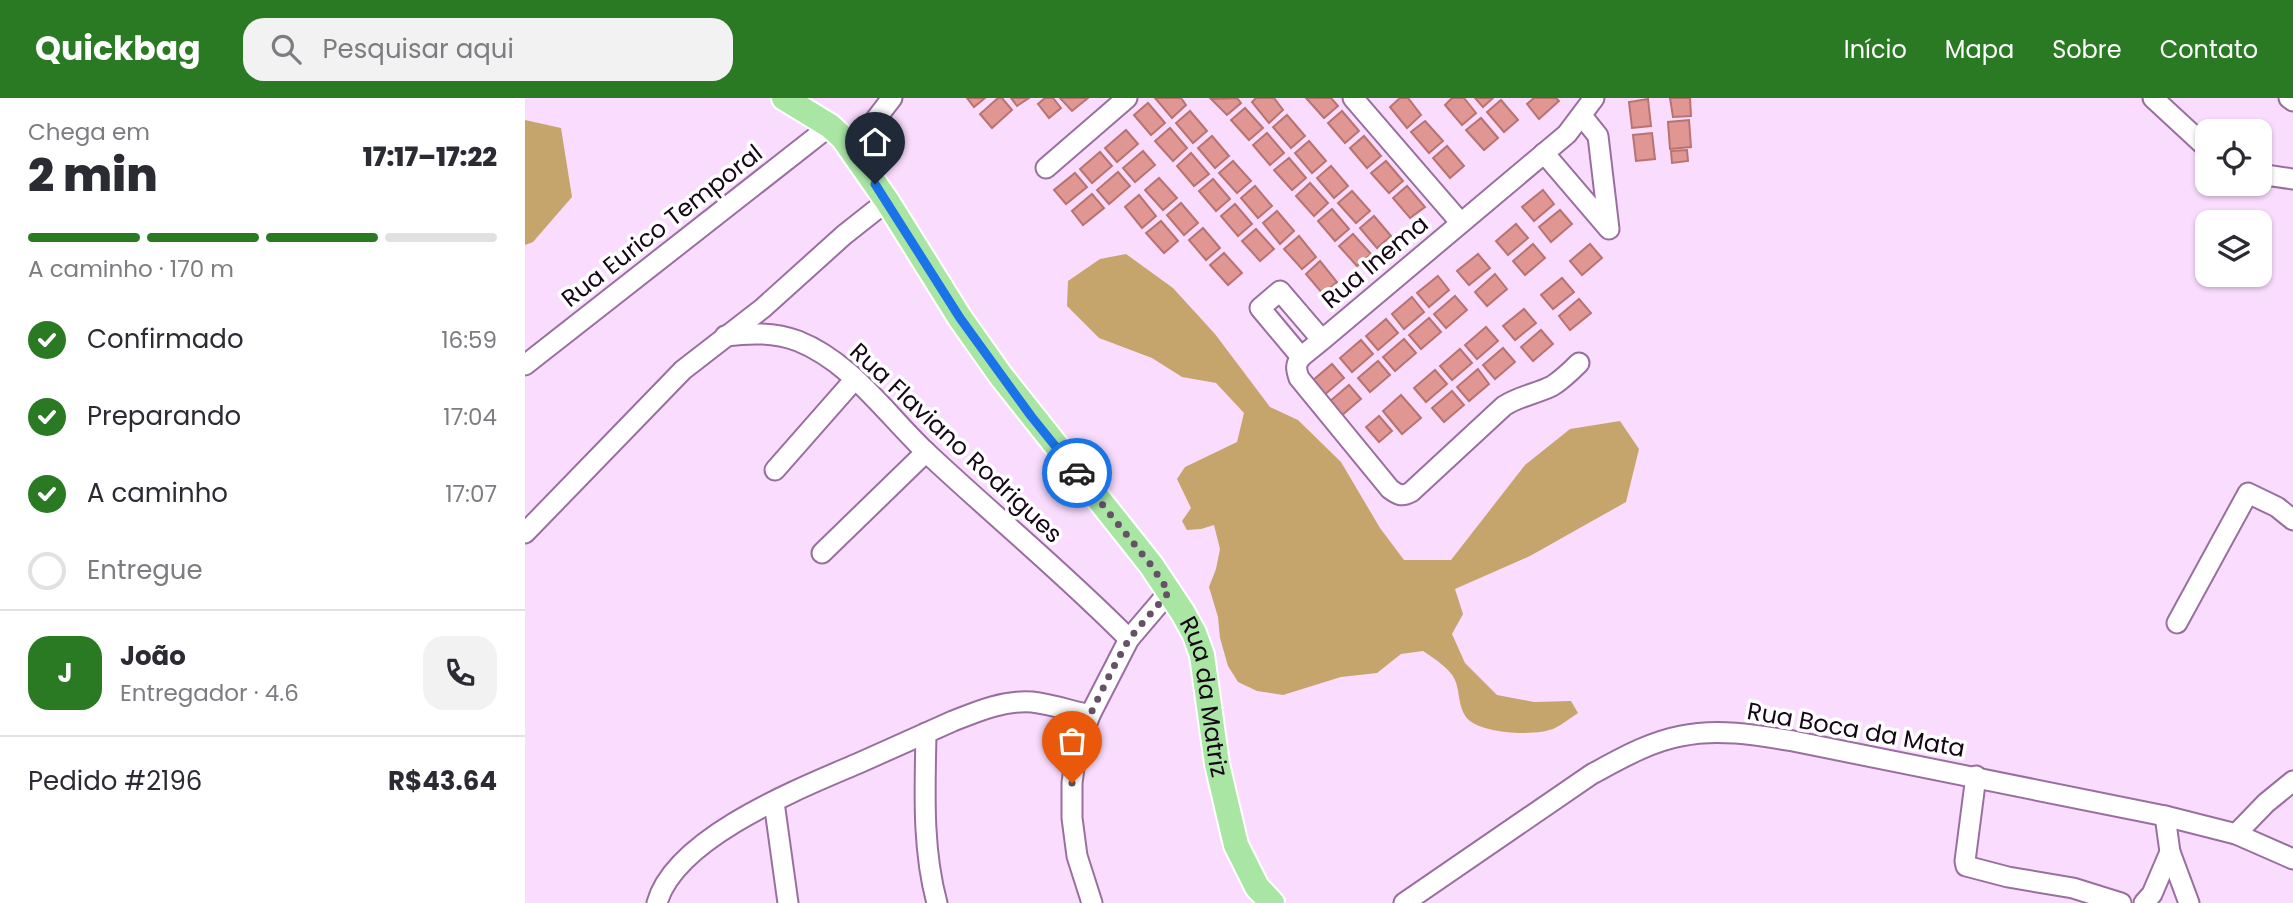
<!DOCTYPE html>
<html lang="pt">
<head>
<meta charset="utf-8">
<style>
  :root { --surface:#fff; --page:#f2f2f3; --text:#2b2b33; --muted:#7c7c81; --line:#e1e1e2; --accent:#2a7a23 }
  body { margin:0; font-family:Poppins,sans-serif; background:var(--page); color:var(--text); height:100vh; display:flex; flex-direction:column; font-size:26px; white-space:nowrap }
  * { box-sizing:border-box; margin:0 }
  p { font-size:23px; color:var(--muted) }
  .icon { flex:none; width:38px; height:38px; fill:none; stroke:currentColor; stroke-width:2; stroke-linecap:round; stroke-linejoin:round }
  .map { position:relative; flex:1; overflow:hidden }
  .sheet { display:flex; flex-direction:column; background:var(--surface); width:525px }
  .sheet>* { flex:none }
  .buttons { position:absolute; left:1670px; top:21px; display:grid; gap:14px }
  .buttons a { display:grid; place-items:center; width:77px; height:77px; border-radius:14px; background:var(--surface); box-shadow:0 2px 5px #0004; font-size:35px }
  .pin { position:absolute; display:grid; place-items:center; width:60px; height:60px; color:#fff; margin:-72px -30px; border-radius:50% 50% 50% 0; rotate:-45deg; box-shadow:0 0 7px #0007 }
  .pin .icon { rotate:45deg }
  .courier { position:absolute; display:grid; place-items:center; width:70px; height:70px; margin:-35px; border:5px solid #1a73e8; border-radius:50%; background:#fff; color:#222; box-shadow:0 2px 9px #0007 }
  .headline em { font-style:normal; font-weight:800 }
  .headline div { display:flex; flex-direction:column-reverse }
  .headline { display:flex; align-items:center; justify-content:space-between; height:119px; padding:0 28px }
  h1 { font-size:46px; font-weight:800; line-height:52px }
  .bar { display:grid; grid-template-columns:repeat(4,1fr); gap:10px 7px; align-content:center; height:84px; padding:0 28px }
  .bar i { height:9px; border-radius:5px; background:var(--line) }
  .bar .active { background:var(--accent) }
  .bar p { grid-column:span 4 }
  .line { display:flex; align-items:center; gap:18px; padding:0 28px; border-top:2px solid var(--line) }
  .line div { flex:1 }
  .round { display:grid; place-items:center; flex:none; width:74px; height:74px; border-radius:21px; background:var(--page) }
  ol { padding:0 28px; list-style:none }
  li { display:flex; align-items:center; gap:21px; height:77px }
  li p { margin-inline-start:auto }
  li .icon { padding:7px; border-radius:50%; background:var(--accent); color:#fff; stroke-width:4 }
  li:last-child { color:var(--muted) }
  li i { width:38px; height:38px; border:4px solid var(--line); border-radius:50% }
  header { display:flex; align-items:center; gap:42px; box-sizing:border-box; height:98px; padding:0 35px; background:var(--accent); color:#fff }
  header strong { font-size:33px }
  nav { display:flex; gap:38px; margin-inline-start:auto; font-size:24px }
  .search { width:490px; height:63px; background:var(--page); display:flex; align-items:center; gap:18px; box-sizing:border-box; padding:0 24px; border-radius:21px; color:var(--muted); font-size:26px }
  main { display:flex; flex:1; min-height:0 }
  .map>svg:first-child { display:block }
  .forest { fill:#c5a56b }
  .building { fill:#e09794; stroke:#b87370; stroke-width:2 }
  .lines { fill:none; stroke-linecap:round; stroke-linejoin:round }
  .minor-casing { stroke:#996fa0; stroke-width:23 }
  .major-casing { stroke:#fff; stroke-width:28 }
  .minor { stroke:#fff; stroke-width:19 }
  .major { stroke:#a9e5a3; stroke-width:24 }
  .done { stroke:#665168; stroke-width:7; stroke-dasharray:0 12.6 }
  .route { stroke:#1a73e8; stroke-width:9 }
  .labels { text-anchor:middle; stroke-width:7; stroke-linejoin:round; paint-order:stroke }
  .street-label { font-size:24px; fill:#160618; stroke:#fff }
</style>
</head>
<body>
<header>
<strong>Quickbag</strong>
<div class="search"><svg class="icon" aria-label="search" viewBox="0 0 24 24"><circle cx="10" cy="10" r="6"/><path d="M15 15l6 6"/></svg>Pesquisar aqui</div>
<nav><a>Início</a><a>Mapa</a><a>Sobre</a><a>Contato</a></nav>
</header>
<main>
<section class="sheet">
<div class="headline"><div><h1>2 min</h1><p>Chega em</p></div><em>17:17–17:22</em></div>
<div class="bar"><i class="active"></i><i class="active"></i><i class="active"></i><i></i><p>A caminho · 170 m</p></div>
<ol>
<li><svg class="icon" aria-label="check" viewBox="0 0 24 24"><path d="M5 12l5 5 9-10"/></svg>Confirmado<p>16:59</p></li>
<li><svg class="icon" aria-label="check" viewBox="0 0 24 24"><path d="M5 12l5 5 9-10"/></svg>Preparando<p>17:04</p></li>
<li><svg class="icon" aria-label="check" viewBox="0 0 24 24"><path d="M5 12l5 5 9-10"/></svg>A caminho<p>17:07</p></li>
<li><i></i>Entregue</li>
</ol>
<div class="line" style="height:126px"><b class="round" style="background:var(--accent);color:#fff">J</b><div><b>João</b><p>Entregador · 4.6</p></div><a class="round"><svg class="icon" aria-label="phone" viewBox="0 0 24 24"><path d="M5 4h4l2 5-3 2q2 4 5 5l2-3 5 2v4C11 20 4 13 5 4z"/></svg></a></div>
<div class="line" style="height:91px"><div>Pedido #2196</div><b>R$43.64</b></div>
</section>
<div class="map">
<svg width="1768" height="805" viewBox="0 0 1768 805">
  <rect width="100%" height="100%" fill="#faddfe"/>
  <g class="forest">
    <polygon points="0,22 36,30 47,99 8,144 0,147"/>
    <path d="M601,156L648,190L690,236L745,309L773,322L816,364L855,430L879,462H926L1000,367L1045,331L1095,323L1114,351L1101,404L1005,458L930,491L938,516L927,536L940,565L972,597L1009,604L1046,603L1053,615C1045,620 1038,626 1030,630C1012,639 953,636 941,619C933,608 935,594 930,582C925,570 908,560 898,553L876,556L852,575L816,579L758,597L732,593L713,584L703,568L695,540L693,519L684,489L691,471L695,451L689,427L676,431L662,432L657,423L666,410L652,381L660,369L712,344L719,315L691,285L657,279L627,260L574,240L542,208L543,183L575,161Z"/>
  </g>
  <g class="building">
    <polygon points="442,0 460,0 449,9"/>
    <polygon points="473,0 477,0 487,12 467,30 455,16"/>
    <polygon points="486,0 504,0 492,8"/>
    <polygon points="520,0 528,0 536,10 524,20 513,6"/>
    <polygon points="535,0 563,0 547,13"/>
    <polygon points="630,0 656,0 661,7 647,20"/>
    <polygon points="712,0 716,5 702,17 686,1"/>
    <polygon points="731,0 749,0 758,12 744,25 727,4"/>
    <polygon points="781,0 806,0 813,8 799,20"/>
    <polygon points="875,0 883,0 896,17 882,30 865,9"/>
    <polygon points="927,0 939,0 951,15 937,27 920,7"/>
    <polygon points="950,0 968,0 958,9"/>
    <polygon points="1009,0 1031,0 1034,3 1014,21 1002,6"/>
    <polygon points="1145,0 1165,0 1166,18 1148,19"/>
    <polygon points="1123,1 1126,28 1107,30 1104,4"/>
    <polygon points="976,2 993,22 979,34 962,14"/>
    <polygon points="623,5 640,25 626,37 609,17"/>
    <polygon points="720,10 738,30 724,42 706,22"/>
    <polygon points="665,13 682,33 668,45 651,25"/>
    <polygon points="817,13 834,33 820,45 803,25"/>
    <polygon points="762,17 780,38 766,50 748,29"/>
    <polygon points="956,20 973,40 959,52 941,32"/>
    <polygon points="1164,22 1166,49 1145,51 1143,24"/>
    <polygon points="900,23 918,43 904,55 886,34"/>
    <polygon points="645,30 662,50 648,63 630,43"/>
    <polygon points="601,32 613,46 592,64 580,50"/>
    <polygon points="742,35 759,55 745,67 728,47"/>
    <polygon points="1127,35 1130,61 1111,63 1108,37"/>
    <polygon points="687,38 704,58 690,70 673,50"/>
    <polygon points="839,38 856,58 842,70 825,50"/>
    <polygon points="784,43 801,63 787,75 770,55"/>
    <polygon points="922,48 939,68 925,80 908,60"/>
    <polygon points="1162,52 1163,63 1147,65 1146,53"/>
    <polygon points="618,53 630,67 610,84 598,70"/>
    <polygon points="575,54 587,68 567,85 555,71"/>
    <polygon points="666,55 684,76 669,88 652,68"/>
    <polygon points="764,60 781,80 767,92 749,72"/>
    <polygon points="708,63 726,83 712,95 694,75"/>
    <polygon points="861,63 878,83 864,95 846,75"/>
    <polygon points="806,68 823,88 809,100 792,80"/>
    <polygon points="593,74 605,88 584,106 572,92"/>
    <polygon points="550,75 562,89 541,106 529,92"/>
    <polygon points="634,80 652,100 638,112 620,92"/>
    <polygon points="688,81 705,101 691,113 674,93"/>
    <polygon points="785,85 803,105 789,118 771,98"/>
    <polygon points="730,88 747,108 733,120 716,100"/>
    <polygon points="882,88 900,109 885,120 868,100"/>
    <polygon points="1018,92 1029,106 1009,123 997,109"/>
    <polygon points="827,93 845,113 831,125 813,105"/>
    <polygon points="567,96 579,110 558,127 547,113"/>
    <polygon points="614,97 631,118 617,130 600,109"/>
    <polygon points="656,105 673,125 659,137 642,117"/>
    <polygon points="710,106 727,126 713,138 696,118"/>
    <polygon points="807,111 824,131 810,143 793,123"/>
    <polygon points="1035,112 1047,126 1026,144 1014,129"/>
    <polygon points="752,113 769,133 755,146 738,125"/>
    <polygon points="849,118 866,138 852,150 835,130"/>
    <polygon points="636,123 653,143 639,155 621,135"/>
    <polygon points="991,126 1003,140 983,157 971,143"/>
    <polygon points="678,130 695,150 681,162 664,142"/>
    <polygon points="731,131 749,151 735,163 717,143"/>
    <polygon points="828,136 846,156 832,168 814,148"/>
    <polygon points="774,138 791,159 777,171 759,151"/>
    <polygon points="1008,146 1020,160 1000,177 988,163"/>
    <polygon points="1065,146 1077,160 1057,177 1045,163"/>
    <polygon points="699,155 717,175 703,187 685,167"/>
    <polygon points="953,156 965,170 944,187 932,173"/>
    <polygon points="795,163 812,184 798,196 781,176"/>
    <polygon points="970,176 982,191 962,208 950,194"/>
    <polygon points="913,178 924,192 904,209 892,195"/>
    <polygon points="1037,180 1049,194 1028,211 1016,197"/>
    <polygon points="930,198 942,212 921,230 909,216"/>
    <polygon points="887,199 899,214 879,231 867,216"/>
    <polygon points="1054,201 1066,215 1045,232 1034,218"/>
    <polygon points="999,211 1011,225 990,242 978,228"/>
    <polygon points="904,220 916,234 896,251 884,237"/>
    <polygon points="861,221 873,235 853,252 841,238"/>
    <polygon points="961,229 973,243 952,261 940,247"/>
    <polygon points="1016,232 1028,246 1008,263 996,249"/>
    <polygon points="879,241 891,255 870,273 858,259"/>
    <polygon points="836,242 848,256 827,274 815,260"/>
    <polygon points="978,250 990,264 970,281 958,267"/>
    <polygon points="935,251 947,265 927,282 915,268"/>
    <polygon points="853,263 865,277 845,294 833,280"/>
    <polygon points="807,266 819,280 798,298 787,283"/>
    <polygon points="953,271 964,286 944,303 932,289"/>
    <polygon points="910,272 922,286 901,304 889,290"/>
    <polygon points="824,287 836,301 816,318 804,304"/>
    <polygon points="927,293 939,307 919,324 907,310"/>
    <polygon points="876,297 896,320 877,336 858,313"/>
    <polygon points="854,318 867,333 854,344 841,329"/>
  </g>
  <g class="lines">
    <defs>
      <g id="minor">
        <polyline points="828,0 935,124"/>
        <polyline points="1628,0 1682,50"/>
        <polyline points="1764,0 1768,3"/>
        <polyline points="327,52 367,0"/>
        <polyline points="1019,55 1084,131 1073,38 1057,18"/>
        <polyline points="521,70 602,0"/>
        <polyline points="1734,76 1768,81"/>
        <path d="M200,238C225,235 249,234 273,243C326,264 361,316 401,354C468,417 539,475 604,541"/>
        <polyline points="797,242 755,193 735,210 776,259 797,242 1042,36 1069,0"/>
        <path d="M776,259C770,267 771,271 774,280L865,391C873,397 877,399 886,394L979,308C994,298 1011,296 1027,288C1037,282 1046,273 1054,265"/>
        <polyline points="0,267 305,28"/>
        <polyline points="250,372 330,281"/>
        <polyline points="0,435 158,272 238,210 319,137 362,103"/>
        <polyline points="297,455 401,354"/>
        <polyline points="1652,525 1723,395 1752,409 1768,422"/>
        <path d="M401,635C400,692 397,750 412,805"/>
        <polyline points="1451,678 1440,763 1441,768 1483,779 1548,790 1596,805"/>
        <polyline points="249,704 263,805"/>
        <polyline points="1640,718 1645,754 1664,805"/>
        <polyline points="1711,736 1741,705 1768,683"/>
        <path d="M132,805C150,739 276,690 334,665C366,651 397,637 428,623C453,613 479,602 507,604C526,606 546,613 565,617"/>
        <polyline points="567,805 552,758 547,720 547,685 551,655 565,617 604,541 644,494"/>
        <path d="M879,805L1067,676C1095,661 1124,644 1156,638C1193,630 1232,637 1268,643L1640,718L1711,736L1768,761"/>
        <polyline points="1619,805 1627,796 1645,754"/>
      </g>
      <g id="major">
        <path id="s1" d="M259,0L305,28L318,40L362,103L435,220L476,278L626,467L658,515L669,535L677,557L692,666L711,747L732,789L747,805"/>
      </g>
    </defs>
    <use href="#minor" class="minor-casing"/>
    <use href="#major" class="major-casing"/>
    <use href="#minor" class="minor"/>
    <use href="#major" class="major"/>
  </g>
  <g class="lines">
    <polyline class="done" points="547,685 551,655 565,617 587,572 604,541 644,494 626,467 552,375"/>
    <polyline class="route" points="350,86 435,220 506,318 552,375"/>
  </g>
  <g class="labels">
    <g class="street-label">
      <text transform="translate(137 128) rotate(-38)" y="8">Rua Eurico Temporal</text>
      <text transform="translate(850 164) rotate(-40)" y="8">Rua Inema</text>
      <text transform="translate(431 345) rotate(43)" y="8">Rua Flaviano Rodrigues</text>
      <text dy="8" stroke="none"><textPath href="#s1" startOffset="744">Rua da Matriz</textPath></text>
      <text transform="translate(1331 632) rotate(10)" y="8">Rua Boca da Mata</text>
    </g>
  </g>
</svg>
<div class="buttons">
<a><svg class="icon" aria-label="locate" viewBox="0 0 24 24"><circle cx="12" cy="12" r="6"/><path d="M12 2v4M12 18v4M2 12h4M18 12h4"/></svg></a>
<a><svg class="icon" aria-label="layers" viewBox="0 0 24 24"><path d="M12 4l9 5-9 5-9-5zM3 14l9 5 9-5"/></svg></a>
</div>
<div class="pin" style="left:547px;top:685px;background:#ea580c"><svg class="icon" aria-label="bag" viewBox="0 0 24 24"><path d="M5 8h14l-1 12H6zM9 8a3 3 0 0 1 6 0"/></svg></div>
<div class="pin" style="left:350px;top:86px;background:#1f2937"><svg class="icon" aria-label="home" viewBox="0 0 24 24"><path d="M3 11l9-7 9 7M6 9v11h12V9"/></svg></div>
<div class="courier" style="left:552px;top:375px"><svg class="icon" aria-label="car" viewBox="0 0 24 24"><path d="M5 17H2v-5l4-1 3-4h7l3 4 3 1v5h-3M9 17h6M6 11h13"/><circle cx="7" cy="17" r="2"/><circle cx="17" cy="17" r="2"/></svg></div>
</div>
</main>
</body>
</html>
